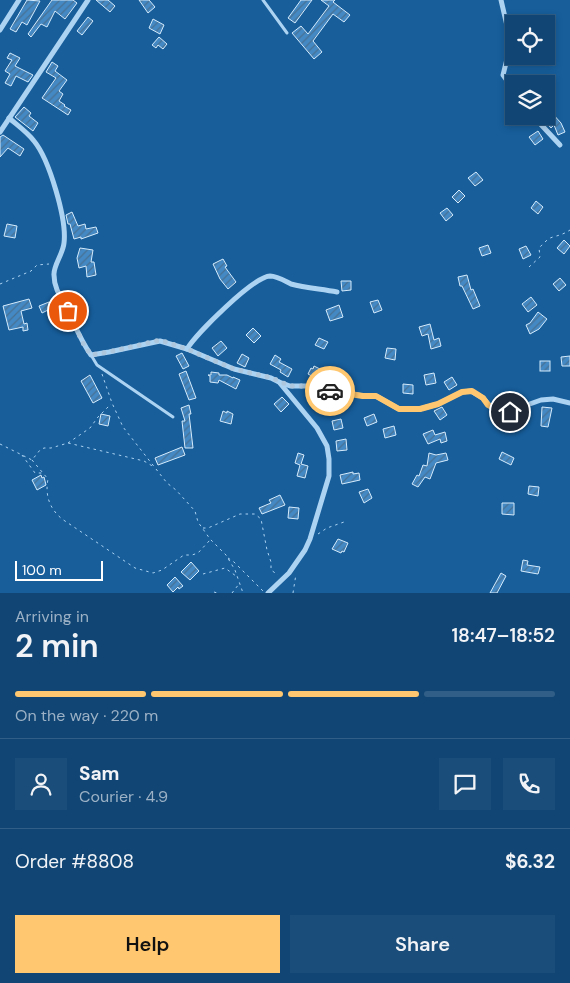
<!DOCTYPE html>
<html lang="en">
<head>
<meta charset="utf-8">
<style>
  :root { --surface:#114674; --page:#1a4d79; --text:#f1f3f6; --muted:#9cb1c5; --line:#305e86; --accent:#ffc76f }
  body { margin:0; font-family:"DM Sans",sans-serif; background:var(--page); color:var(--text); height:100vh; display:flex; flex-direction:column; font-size:19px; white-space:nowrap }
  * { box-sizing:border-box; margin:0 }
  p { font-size:16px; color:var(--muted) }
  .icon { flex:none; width:28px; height:28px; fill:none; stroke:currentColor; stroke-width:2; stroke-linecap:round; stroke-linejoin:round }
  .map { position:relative; height:593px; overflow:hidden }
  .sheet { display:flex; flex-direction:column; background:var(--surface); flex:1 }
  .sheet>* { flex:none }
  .tools { position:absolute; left:505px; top:15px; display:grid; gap:10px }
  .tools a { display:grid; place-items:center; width:50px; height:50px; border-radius:0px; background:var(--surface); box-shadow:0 2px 8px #0003,0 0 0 1px var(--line); font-size:25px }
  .scale { position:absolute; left:15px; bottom:12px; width:88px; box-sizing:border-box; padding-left:5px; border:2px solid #fff; border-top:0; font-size:14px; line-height:18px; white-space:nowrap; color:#fff; -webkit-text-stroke:4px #175e9b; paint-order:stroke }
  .pin { position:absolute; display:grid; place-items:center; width:42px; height:42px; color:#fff; margin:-21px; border:2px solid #fff; border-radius:50%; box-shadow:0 1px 5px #0007 }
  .courier { position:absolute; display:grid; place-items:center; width:50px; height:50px; margin:-25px; border:4px solid #ffc76f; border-radius:50%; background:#fff; color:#222; box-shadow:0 1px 6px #0007 }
  .headline em { font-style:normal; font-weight:600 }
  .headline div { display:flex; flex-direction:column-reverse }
  .headline { display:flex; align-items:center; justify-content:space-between; height:85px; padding:0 15px }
  h1 { font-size:32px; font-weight:600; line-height:38px }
  .bar { display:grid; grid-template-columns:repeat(4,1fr); gap:8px 5px; align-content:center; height:60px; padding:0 15px }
  .bar i { height:6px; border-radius:4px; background:var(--line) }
  .bar .active { background:var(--accent) }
  .bar p { grid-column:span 4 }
  .line { display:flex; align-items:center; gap:12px; padding:0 15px; border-top:1px solid var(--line) }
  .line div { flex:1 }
  .round { display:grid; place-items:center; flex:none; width:52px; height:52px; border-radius:0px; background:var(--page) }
  .primary-button { display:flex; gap:10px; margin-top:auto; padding:10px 15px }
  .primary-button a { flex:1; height:58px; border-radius:0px; background:var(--accent); color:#111; font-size:20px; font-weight:600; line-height:58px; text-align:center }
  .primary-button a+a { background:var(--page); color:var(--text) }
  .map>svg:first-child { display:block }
  .building { fill:url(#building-hatch); stroke:#d5ebfc }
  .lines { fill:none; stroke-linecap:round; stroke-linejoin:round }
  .path { stroke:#add3f2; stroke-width:1; stroke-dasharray:2.5 4; stroke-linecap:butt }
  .service { stroke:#add3f2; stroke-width:3 }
  .minor { stroke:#add3f2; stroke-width:5 }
  .done { stroke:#aec7dc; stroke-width:5; stroke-dasharray:0 9 }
  .route { stroke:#ffc76f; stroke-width:6 }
</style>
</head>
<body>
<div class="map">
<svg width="570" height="593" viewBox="0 0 570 593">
  <defs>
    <pattern id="building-hatch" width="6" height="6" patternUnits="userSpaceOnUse" patternTransform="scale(1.25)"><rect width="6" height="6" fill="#4489c4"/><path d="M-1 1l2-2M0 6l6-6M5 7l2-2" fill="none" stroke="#477194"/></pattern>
  </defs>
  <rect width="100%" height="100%" fill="#175e9b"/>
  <g class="building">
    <polygon points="27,0 40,1 27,25 22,22 16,32 10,29"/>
    <polygon points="52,0 73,0 77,3 65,19 55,11 47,27 41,24 31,37 28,34"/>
    <polygon points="96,0 108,0 115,6 110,12"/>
    <polygon points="139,0 149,0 155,7 148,13"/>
    <polygon points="301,0 312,0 295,23 288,18"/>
    <polygon points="321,0 335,0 333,2 350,15 344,22 333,14 313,41 322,52 314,59 292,33 301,26 308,34 329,6"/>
    <polygon points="88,17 93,21 82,35 77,31"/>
    <polygon points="153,19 164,25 160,34 149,28"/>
    <polygon points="159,37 167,44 163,49 158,45 156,48 152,45"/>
    <polygon points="10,53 20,58 15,66 33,75 28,82 16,76 11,86 5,83 10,74 5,71 12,60 7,58"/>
    <polygon points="52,62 58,66 55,71 67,80 59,91 63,94 59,101 65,105 64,106 71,110 68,115 42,98 56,78 46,72"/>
    <polygon points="24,107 31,113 29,116 38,123 33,131 15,117"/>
    <polygon points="551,112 561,123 565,132 558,135 554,125 551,128 544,120"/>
    <polygon points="538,131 543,139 535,145 529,137"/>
    <polygon points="3,135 24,149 20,156 8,148 0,157 0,137"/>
    <polygon points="476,172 483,180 475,186 468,178"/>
    <polygon points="459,190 465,196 458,203 452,197"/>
    <polygon points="536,201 543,207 538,214 531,208"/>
    <polygon points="447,208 453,215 446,221 440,213"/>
    <polygon points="72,212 78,226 85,224 86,229 96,227 98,233 81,239 81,237 74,239 70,224 68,224 66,215"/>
    <polygon points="7,224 17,226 15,238 4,236"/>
    <polygon points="564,240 570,246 564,254 557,248"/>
    <polygon points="488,245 491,253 482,256 479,248"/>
    <polygon points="526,246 531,255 523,259 519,249"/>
    <polygon points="80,248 93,250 91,262 94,262 96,275 87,277 86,266 79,268 77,258"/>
    <polygon points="223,259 227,266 225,267 236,282 228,289 220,279 213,264"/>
    <polygon points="467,275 471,290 473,289 480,306 473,309 462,286 460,286 458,277"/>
    <polygon points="560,278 566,285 559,291 553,284"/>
    <polygon points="341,281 351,281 351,290 342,291"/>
    <polygon points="531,297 537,305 528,312 522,304"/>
    <polygon points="29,299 32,308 21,311 24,324 27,323 28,330 23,331 23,327 9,330 3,306"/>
    <polygon points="378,300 382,310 374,313 370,302"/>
    <polygon points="49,302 52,308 42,313 39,306"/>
    <polygon points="339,305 343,317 330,321 326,310"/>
    <polygon points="538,312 547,319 539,329 530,334 526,325 530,323"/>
    <polygon points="430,324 434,340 439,338 441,346 431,349 428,334 422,336 419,327"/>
    <polygon points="253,328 261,336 254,343 246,335"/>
    <polygon points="319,338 328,342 324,349 315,345"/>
    <polygon points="221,341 227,348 218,356 212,348"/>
    <polygon points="387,348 396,349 395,360 385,358"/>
    <polygon points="182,353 189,366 183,369 176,356"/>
    <polygon points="242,354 249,358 245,367 237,363"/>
    <polygon points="275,355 281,359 279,362 292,369 288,377 280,372 281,370 270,364"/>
    <polygon points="570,356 570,366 562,366 561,357"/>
    <rect x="540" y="361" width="10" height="10"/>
    <polygon points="314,366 324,371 319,380 308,374 311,368 313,369"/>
    <polygon points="186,371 196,398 189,400 179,374"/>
    <polygon points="211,372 219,373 219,375 227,375 233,378 233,377 240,380 236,389 219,380 218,383 210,382 210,376 208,375 211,375"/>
    <polygon points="434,373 436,383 426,385 424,375"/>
    <polygon points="90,375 102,398 93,403 81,381"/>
    <polygon points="452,377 457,385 449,390 444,382"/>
    <polygon points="403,384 413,385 413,394 403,393"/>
    <polygon points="282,397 289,404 281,412 274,404"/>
    <polygon points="330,400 339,401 338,410 329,409"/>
    <polygon points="189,405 191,414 189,414 193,448 185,448 182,421 185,421 181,408"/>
    <polygon points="442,407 447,415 440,420 434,411"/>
    <polygon points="542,407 552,408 548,427 541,426"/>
    <polygon points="223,411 227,413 227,411 233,414 231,424 220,421"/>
    <polygon points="101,414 110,416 108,426 99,424"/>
    <polygon points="374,414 377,422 367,426 364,418"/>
    <polygon points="341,419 343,428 334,430 332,421"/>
    <polygon points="394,426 396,435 385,438 383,429"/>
    <polygon points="433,430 435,435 445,432 447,441 441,443 440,439 428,444 423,434"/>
    <polygon points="346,439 347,450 337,451 336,441"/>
    <polygon points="182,447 185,455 158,465 155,458"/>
    <polygon points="502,452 514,458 511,465 499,459"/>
    <polygon points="298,453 304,455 301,464 308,466 305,478 297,476 300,465 295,463"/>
    <polygon points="429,453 436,455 446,453 448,460 436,463 430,479 425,477 418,487 412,484 417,475 419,476 423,465 427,466"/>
    <polygon points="353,472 353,474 359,473 360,480 342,484 340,475"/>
    <polygon points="41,475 42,478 44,477 46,485 37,490 32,480"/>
    <polygon points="529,486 539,487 538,496 528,494"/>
    <polygon points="368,489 372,498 364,503 359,492"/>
    <polygon points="280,495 285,505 262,514 259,508 271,503 269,500"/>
    <polygon points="502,503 514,503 514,515 502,514"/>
    <polygon points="289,507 299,508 298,519 288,518"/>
    <polygon points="338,539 348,543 344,552 342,551 341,553 332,549"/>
    <polygon points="523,560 528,561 527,565 540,567 538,574 521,571"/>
    <polygon points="191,562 199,571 190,580 181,572"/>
    <polygon points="501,573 506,576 497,593 490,593"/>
    <polygon points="175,577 183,586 179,589 178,587 173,592 167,585"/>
  </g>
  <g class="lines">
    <g class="path">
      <path d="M529,267L540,257L539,248C543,244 548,238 553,237C560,235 564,234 570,230"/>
      <polyline points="0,284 31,271 37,265 49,264"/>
      <polyline points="102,374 112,403 123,427 167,483 176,490 195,511 198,522 210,539 226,555 235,570 243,593"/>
      <polyline points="68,443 90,428 98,417 111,404"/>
      <polyline points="0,444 32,460 40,450 44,448 51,448 68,443 144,461 154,467"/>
      <polyline points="22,455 35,473 43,473"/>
      <path d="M32,460L48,479C45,495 49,508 62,519L135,568L153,573L162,570L184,555H192L198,553L210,540"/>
      <polyline points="203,528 208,528 240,514 255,514 261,519 267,550 271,562 271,570 278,575"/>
      <polyline points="318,534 327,528 344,522"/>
      <polyline points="228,558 234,562 263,591"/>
      <polyline points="203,574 225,568 236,576"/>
      <polyline points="214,592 217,593"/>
      <polyline points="232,593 239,584"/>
      <polyline points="293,593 296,574"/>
    </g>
    <g class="service">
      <polyline points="263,0 287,33"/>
      <polyline points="91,355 97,365 173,417"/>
    </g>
    <g class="minor">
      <polyline points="501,0 511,43 503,75 514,90"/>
      <polyline points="0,30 19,0"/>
      <polyline points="533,116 560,145"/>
      <path d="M9,118C17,125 27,132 34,141C49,159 67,219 64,243C63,254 53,266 54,275C54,289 62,299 68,311C75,326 81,341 91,355L109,352L160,341L187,349L234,369L271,378L279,382L317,428L327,446L329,459V476L310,539L305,550L289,573L268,593"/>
      <polyline points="0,132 88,0"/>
      <path d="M187,349C196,334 253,277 270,276C277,276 285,281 291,284C306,288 322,289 337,292"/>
      <polyline points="279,382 290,386 312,386 363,396 376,396 399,409 420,409 438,404 462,392 471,391 483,398 489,405 497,410 510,411 541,400 553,399 570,403"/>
    </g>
  </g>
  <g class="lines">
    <polyline class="done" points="68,311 84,345 91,355 109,352 160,340 187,349 234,369 272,378 290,386 312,386 330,391"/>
    <polyline class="route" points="330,391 363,396 376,396 399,409 420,409 438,404 462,392 472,391 483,398 488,405 497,410 510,412"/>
  </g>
</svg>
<div class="tools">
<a><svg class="icon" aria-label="locate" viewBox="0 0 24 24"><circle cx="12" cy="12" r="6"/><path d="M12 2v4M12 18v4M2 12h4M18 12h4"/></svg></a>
<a><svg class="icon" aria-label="layers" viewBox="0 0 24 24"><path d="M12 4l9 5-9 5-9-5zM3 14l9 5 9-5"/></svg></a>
</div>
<div class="scale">100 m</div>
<div class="pin" style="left:68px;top:311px;background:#ea580c"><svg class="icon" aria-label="bag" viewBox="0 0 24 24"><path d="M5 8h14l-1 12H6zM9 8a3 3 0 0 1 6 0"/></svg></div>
<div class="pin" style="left:510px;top:412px;background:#1f2937"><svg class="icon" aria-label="home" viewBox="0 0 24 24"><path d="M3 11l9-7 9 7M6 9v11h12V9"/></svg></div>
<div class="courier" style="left:330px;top:391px"><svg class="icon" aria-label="car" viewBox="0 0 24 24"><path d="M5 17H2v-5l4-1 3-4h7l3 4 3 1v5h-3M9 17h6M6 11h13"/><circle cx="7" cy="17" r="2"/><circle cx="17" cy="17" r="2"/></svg></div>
</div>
<section class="sheet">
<div class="headline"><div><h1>2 min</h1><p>Arriving in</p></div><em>18:47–18:52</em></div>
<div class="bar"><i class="active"></i><i class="active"></i><i class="active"></i><i></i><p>On the way · 220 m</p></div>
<div class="line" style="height:90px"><a class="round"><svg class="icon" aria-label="person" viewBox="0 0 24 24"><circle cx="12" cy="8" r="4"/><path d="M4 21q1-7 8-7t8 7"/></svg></a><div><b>Sam</b><p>Courier · 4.9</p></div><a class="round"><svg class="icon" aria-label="chat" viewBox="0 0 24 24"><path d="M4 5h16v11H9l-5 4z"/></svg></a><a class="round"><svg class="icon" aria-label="phone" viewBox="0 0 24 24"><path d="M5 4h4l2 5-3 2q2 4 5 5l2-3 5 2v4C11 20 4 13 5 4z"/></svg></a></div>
<div class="line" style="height:65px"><div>Order #8808</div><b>$6.32</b></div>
<div class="primary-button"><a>Help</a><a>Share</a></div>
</section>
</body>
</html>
